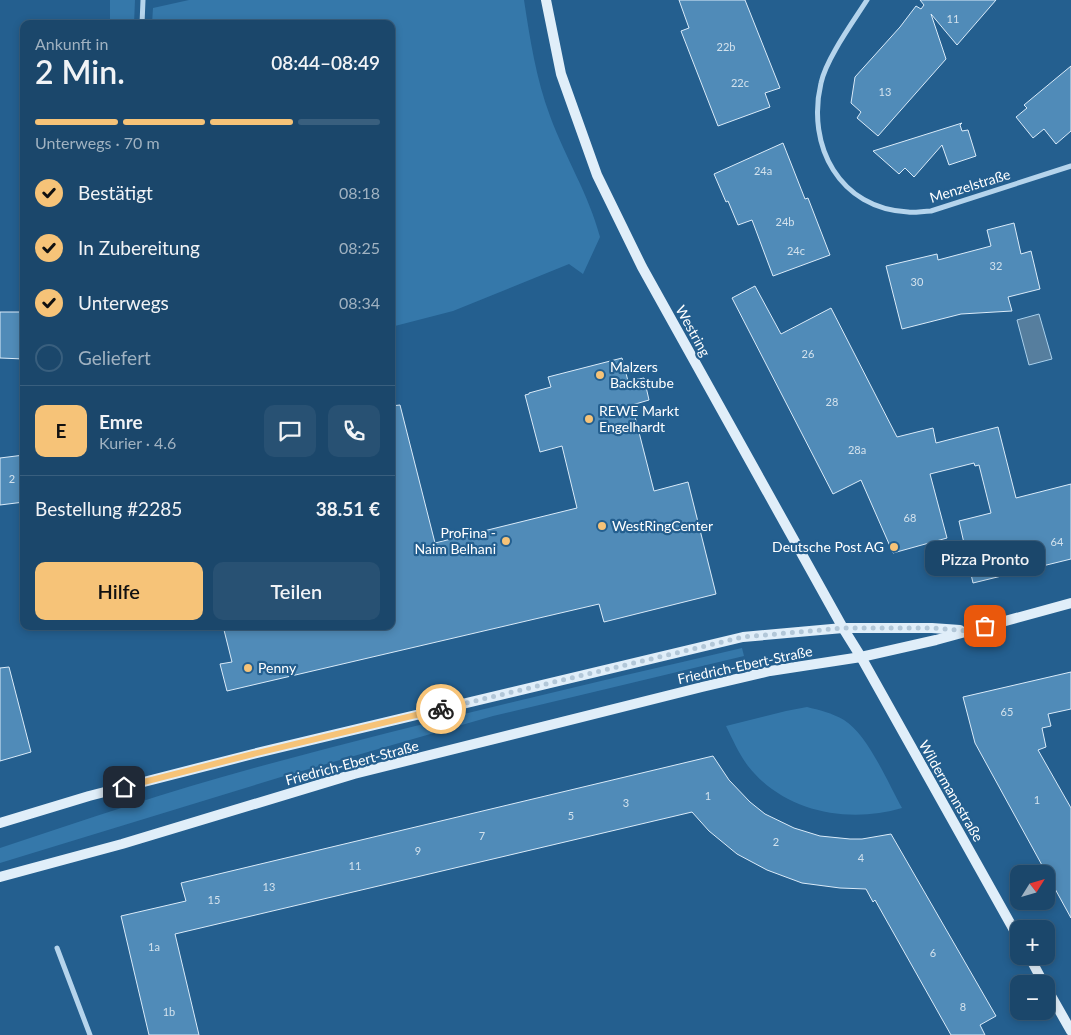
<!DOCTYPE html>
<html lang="de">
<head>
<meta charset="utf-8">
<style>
  :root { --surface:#1b476b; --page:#285173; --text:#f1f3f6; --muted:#a0b2c1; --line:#395f7e; --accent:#f6c378 }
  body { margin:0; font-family:Lato,sans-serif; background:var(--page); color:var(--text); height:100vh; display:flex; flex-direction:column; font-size:19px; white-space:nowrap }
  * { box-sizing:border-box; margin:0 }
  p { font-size:16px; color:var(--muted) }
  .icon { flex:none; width:28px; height:28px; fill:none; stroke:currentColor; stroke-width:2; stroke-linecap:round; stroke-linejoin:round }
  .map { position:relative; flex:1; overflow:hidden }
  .panel { position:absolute; left:20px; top:20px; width:375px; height:610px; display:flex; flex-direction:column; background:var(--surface); border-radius:10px; box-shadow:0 2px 8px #0003,0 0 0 1px var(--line) }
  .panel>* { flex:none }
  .needle { width:32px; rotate:53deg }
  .buttons { position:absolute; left:1010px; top:865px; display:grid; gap:10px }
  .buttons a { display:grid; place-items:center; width:45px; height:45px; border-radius:10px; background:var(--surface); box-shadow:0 2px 8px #0003,0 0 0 1px var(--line); font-size:25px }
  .pin { position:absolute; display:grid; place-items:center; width:42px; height:42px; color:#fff; margin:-21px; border-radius:10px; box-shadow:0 2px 8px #0006 }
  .courier { position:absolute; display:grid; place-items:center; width:50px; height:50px; margin:-25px; border:4px solid #f6c378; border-radius:50%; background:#fff; color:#222; box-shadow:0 1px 6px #0007 }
  .bubble { position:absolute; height:35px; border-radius:10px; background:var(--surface); box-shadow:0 2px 8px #0003,0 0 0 1px var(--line); font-size:16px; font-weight:600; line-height:35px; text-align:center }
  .head em { font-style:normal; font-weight:600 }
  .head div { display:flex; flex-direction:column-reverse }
  .head { display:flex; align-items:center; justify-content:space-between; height:85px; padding:0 15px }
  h1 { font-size:32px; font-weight:600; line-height:38px }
  .bar { display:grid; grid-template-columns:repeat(4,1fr); gap:8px 5px; align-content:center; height:60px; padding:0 15px }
  .bar i { height:6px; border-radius:4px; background:var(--line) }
  .bar .on { background:var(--accent) }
  .bar p { grid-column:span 4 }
  .line { display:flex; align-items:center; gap:12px; padding:0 15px; border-top:1px solid var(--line) }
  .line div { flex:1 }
  .round { display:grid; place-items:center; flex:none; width:52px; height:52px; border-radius:10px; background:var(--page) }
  ol { padding:0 15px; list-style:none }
  li { display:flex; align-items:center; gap:15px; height:55px }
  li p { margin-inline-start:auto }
  li .icon { padding:5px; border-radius:50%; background:var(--accent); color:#111; stroke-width:4 }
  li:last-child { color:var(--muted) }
  li i { width:28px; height:28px; border:2px solid var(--line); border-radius:50% }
  .primary-button { display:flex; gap:10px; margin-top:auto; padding:10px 15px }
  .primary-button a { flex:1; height:58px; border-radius:10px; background:var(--accent); color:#111; font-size:20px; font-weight:600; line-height:58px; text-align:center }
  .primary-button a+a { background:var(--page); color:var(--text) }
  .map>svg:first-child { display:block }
  .green { fill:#3578aa }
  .water { fill:#567e9e; stroke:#a9d0ec }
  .building { fill:#508bb8; stroke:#daebf9 }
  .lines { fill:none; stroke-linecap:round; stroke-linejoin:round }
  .street { stroke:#b5d4ec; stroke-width:5 }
  .secondary { stroke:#e0eef9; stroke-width:10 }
  .done { stroke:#b2c7d8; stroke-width:5; stroke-dasharray:0 9 }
  .route { stroke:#f6c378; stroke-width:6 }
  .poi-dot { fill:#f6c378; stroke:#245f8f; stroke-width:2 }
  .labels { text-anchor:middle; stroke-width:4.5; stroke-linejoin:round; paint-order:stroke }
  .number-label { font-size:11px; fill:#d3e2ed }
  .street-label { font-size:14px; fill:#fff; stroke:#245f8f }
  .poi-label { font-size:14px; fill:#fff; stroke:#245f8f; text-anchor:start }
</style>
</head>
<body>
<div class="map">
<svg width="1071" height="1035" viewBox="0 0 1071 1035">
  <rect width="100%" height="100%" fill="#245f8f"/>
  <g class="green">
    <polygon points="110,0 135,0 134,24 110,24"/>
    <path d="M189,0H524C530,39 536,79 550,116C565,157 589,195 600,237L583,274L569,264L453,311L391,327V24H152L153,8Z"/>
    <path d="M742,648L744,656L493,716L281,777L0,863V848C84,820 169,791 254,768C416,724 579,686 742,648Z"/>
    <path d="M807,707C819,710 832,713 844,720C868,735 888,783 902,808C848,824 784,812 748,766C739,754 733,740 726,726L786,711Z"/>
  </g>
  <polygon class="water" points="1039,314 1052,359 1029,365 1017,320"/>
  <g class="building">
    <polygon points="679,0 745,0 780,88 765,93 770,107 718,126 681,31 689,28"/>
    <polygon points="920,0 996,0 957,45 931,14 946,59 878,136 857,118 861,112 851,103 855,77 900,27 916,6 921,9 924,5"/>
    <polygon points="1071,66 1071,131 1056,144 1044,129 1033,138 1016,117 1027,108 1024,105"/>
    <polygon points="962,123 960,125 962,131 968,130 976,156 949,165 942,145 914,177 905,168 899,174 873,151"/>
    <polygon points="783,143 805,199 808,198 830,255 773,276 752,220 738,225 728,201 726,202 714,174"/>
    <polygon points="1014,223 1021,254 1031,251 1040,289 1008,297 1012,311 961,314 902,329 886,266 937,254 938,260 991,246 987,230"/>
    <polygon points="755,286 781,334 831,308 897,437 933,428 936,443 998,427 1016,498 1071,484 1071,559 973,583 959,521 991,513 979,465 975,466 974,463 930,474 947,538 893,553 861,480 833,494 732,298"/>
    <polygon points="0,312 24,312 24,359 0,358"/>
    <polygon points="622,358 628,381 644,378 649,400 632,405 654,491 688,482 716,594 604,622 599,604 227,691 220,664 232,662 223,626 391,626 391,406 400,405 435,543 577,508 562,446 540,452 525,395 529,394 529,393 551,387 548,377"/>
    <polygon points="24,455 24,502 0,505 0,458"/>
    <polygon points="9,667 31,752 0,761 0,668"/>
    <polygon points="1071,672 1071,709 1048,714 1051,726 1042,728 1046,747 1038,750 1071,808 1071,918 975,743 963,697"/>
    <polygon points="713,756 729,780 750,802 765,814 794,828 820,836 850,839 862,839 891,834 996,1016 980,1025 985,1035 951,1035 875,900 873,902 866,889 840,888 802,883 767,870 737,854 709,831 692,812 175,934 199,1035 149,1035 121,916 186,901 181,883"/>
  </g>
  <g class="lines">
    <g class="street">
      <path d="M867,0C853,22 826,59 821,83C806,146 840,209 908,212C915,213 923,211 931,211L1071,166"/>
      <polyline points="142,24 143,0"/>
      <polyline points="57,948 90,1035"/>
    </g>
    <g class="secondary">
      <polyline points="546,0 561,74 597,175 642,267 843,628 861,657 1019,939"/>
      <polyline points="0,823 89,796 253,754 743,637 843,628 932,628 960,630"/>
      <polyline points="0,877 122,844 354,774 702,687 770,671 861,657 936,640 1071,603"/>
      <polyline points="1029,956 1044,984"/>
      <polyline points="1046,987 1071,1031"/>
    </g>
  </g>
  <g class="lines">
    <polyline class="done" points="441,709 743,637 843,628 932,628 968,631 985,626"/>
    <polyline class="route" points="124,787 253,754 441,709"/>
  </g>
  <g class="poi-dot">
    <circle cx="600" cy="375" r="5"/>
    <circle cx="589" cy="419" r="5"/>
    <circle cx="602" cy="526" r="5"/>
    <circle cx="506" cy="541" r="5"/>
    <circle cx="894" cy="547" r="5"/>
    <circle cx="248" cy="668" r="5"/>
  </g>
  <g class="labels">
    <g class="number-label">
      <text x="953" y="23">11</text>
      <text x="726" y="51">22b</text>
      <text x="740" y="87">22c</text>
      <text x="885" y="96">13</text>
      <text x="763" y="175">24a</text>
      <text x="785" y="226">24b</text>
      <text x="796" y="255">24c</text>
      <text x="996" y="270">32</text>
      <text x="917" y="286">30</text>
      <text x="808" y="358">26</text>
      <text x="832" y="406">28</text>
      <text x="857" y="454">28a</text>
      <text x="12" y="483">2</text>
      <text x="910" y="522">68</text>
      <text x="1057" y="546">64</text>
      <text x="1007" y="716">65</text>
      <text x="708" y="800">1</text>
      <text x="1037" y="804">1</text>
      <text x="626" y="807">3</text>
      <text x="571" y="820">5</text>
      <text x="482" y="840">7</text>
      <text x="776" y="846">2</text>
      <text x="418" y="855">9</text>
      <text x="861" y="862">4</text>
      <text x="355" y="870">11</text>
      <text x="269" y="891">13</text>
      <text x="214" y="904">15</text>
      <text x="154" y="951">1a</text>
      <text x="933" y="957">6</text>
      <text x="963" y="1011">8</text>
      <text x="169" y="1016">1b</text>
    </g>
    <g class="street-label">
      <text transform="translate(970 186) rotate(-17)" y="5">Menzelstraße</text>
      <text transform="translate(693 331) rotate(61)" y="5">Westring</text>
      <text transform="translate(745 665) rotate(-12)" y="5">Friedrich-Ebert-Straße</text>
      <text transform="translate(352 763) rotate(-15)" y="5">Friedrich-Ebert-Straße</text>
      <text transform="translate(951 791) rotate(60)" y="5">Wildermannstraße</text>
    </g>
    <g class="poi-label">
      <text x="610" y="372">Malzers<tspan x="610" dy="16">Backstube</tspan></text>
      <text x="599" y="416">REWE Markt<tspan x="599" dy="16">Engelhardt</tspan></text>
      <text x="612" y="531">WestRingCenter</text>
      <text x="496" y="538" text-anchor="end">ProFina -<tspan x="496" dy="16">Naim Belhani</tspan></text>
      <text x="884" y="552" text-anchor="end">Deutsche Post AG</text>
      <text x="258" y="673">Penny</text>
    </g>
  </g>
</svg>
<div class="buttons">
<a><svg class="needle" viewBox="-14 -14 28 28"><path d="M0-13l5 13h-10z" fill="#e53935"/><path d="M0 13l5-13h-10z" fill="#a0b2c1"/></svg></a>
<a>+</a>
<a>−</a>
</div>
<div class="pin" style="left:985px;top:626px;background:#ea580c"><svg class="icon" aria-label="bag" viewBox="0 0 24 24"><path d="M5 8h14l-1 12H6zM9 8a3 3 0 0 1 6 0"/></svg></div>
<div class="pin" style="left:124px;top:787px;background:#1f2937"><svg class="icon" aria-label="home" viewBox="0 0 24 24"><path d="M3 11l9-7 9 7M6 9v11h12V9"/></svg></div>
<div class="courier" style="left:441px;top:709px"><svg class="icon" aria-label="bike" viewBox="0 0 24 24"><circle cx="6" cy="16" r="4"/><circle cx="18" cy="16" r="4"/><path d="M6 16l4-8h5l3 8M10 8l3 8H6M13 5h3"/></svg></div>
<div class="bubble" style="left:925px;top:541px;width:120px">Pizza Pronto</div>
<section class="panel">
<div class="head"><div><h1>2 Min.</h1><p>Ankunft in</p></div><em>08:44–08:49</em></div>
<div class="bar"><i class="on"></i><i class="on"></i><i class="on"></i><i></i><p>Unterwegs · 70 m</p></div>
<ol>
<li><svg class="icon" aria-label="check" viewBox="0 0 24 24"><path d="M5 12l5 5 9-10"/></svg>Bestätigt<p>08:18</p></li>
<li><svg class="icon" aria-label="check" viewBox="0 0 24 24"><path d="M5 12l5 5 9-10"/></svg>In Zubereitung<p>08:25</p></li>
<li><svg class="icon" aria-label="check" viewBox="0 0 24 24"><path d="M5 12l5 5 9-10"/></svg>Unterwegs<p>08:34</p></li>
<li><i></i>Geliefert</li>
</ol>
<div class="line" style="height:90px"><b class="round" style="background:var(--accent);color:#111">E</b><div><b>Emre</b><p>Kurier · 4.6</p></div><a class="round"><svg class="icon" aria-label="chat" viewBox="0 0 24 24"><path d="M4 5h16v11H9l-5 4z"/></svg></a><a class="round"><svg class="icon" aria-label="phone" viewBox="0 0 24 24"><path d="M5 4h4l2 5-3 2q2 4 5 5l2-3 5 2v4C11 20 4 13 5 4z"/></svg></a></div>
<div class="line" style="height:65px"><div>Bestellung #2285</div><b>38.51 €</b></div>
<div class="primary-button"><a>Hilfe</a><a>Teilen</a></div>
</section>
</div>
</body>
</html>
